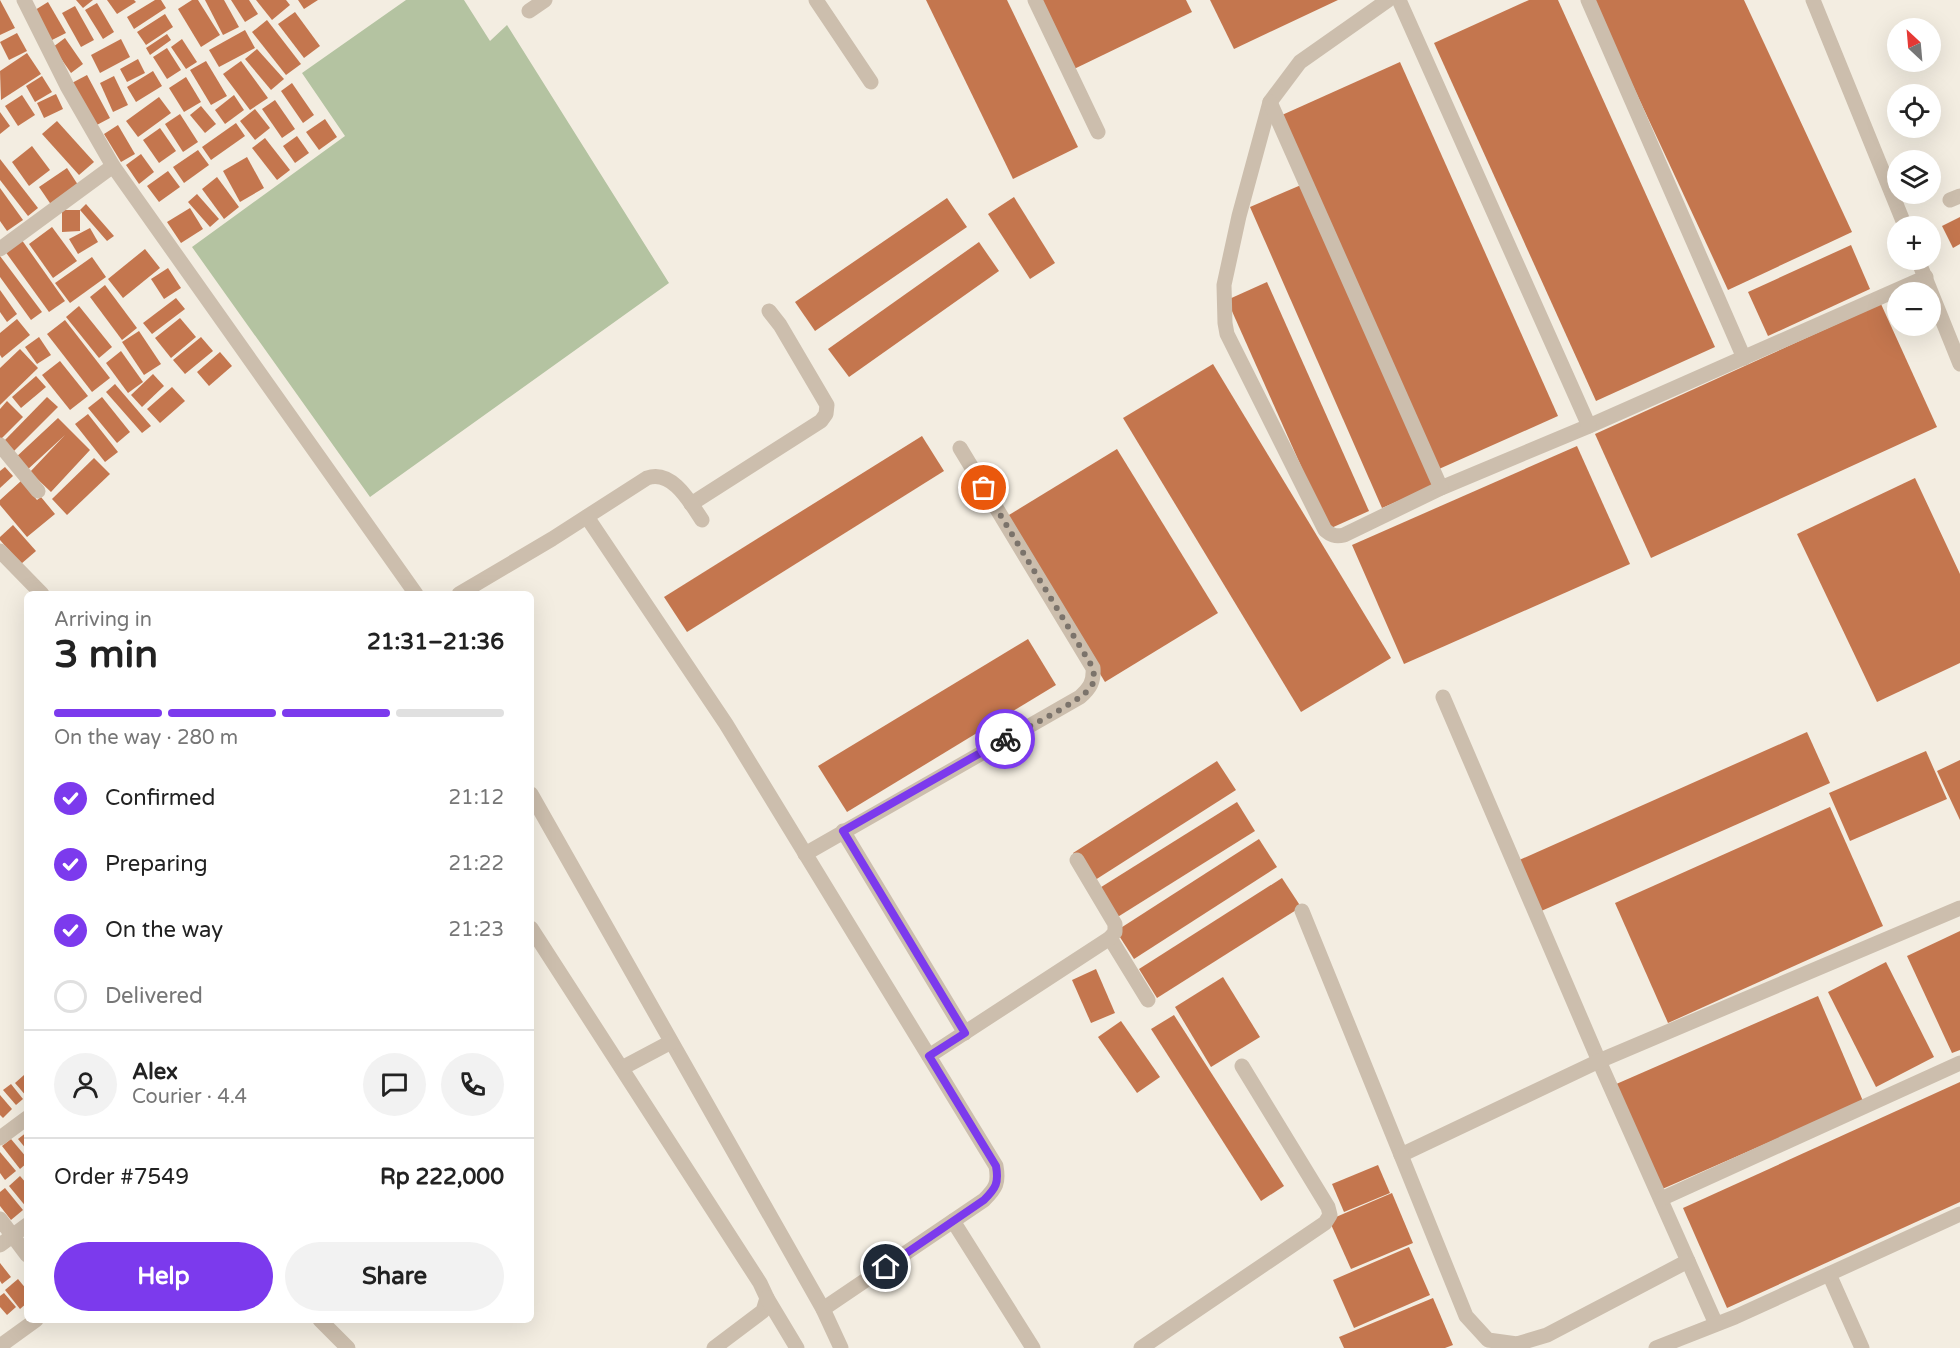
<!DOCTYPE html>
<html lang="en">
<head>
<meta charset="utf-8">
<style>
  :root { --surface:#fff; --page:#f2f2f2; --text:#222; --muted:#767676; --line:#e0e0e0; --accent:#7c3aed }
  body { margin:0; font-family:"Varela Round",sans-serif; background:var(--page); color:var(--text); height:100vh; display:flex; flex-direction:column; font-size:22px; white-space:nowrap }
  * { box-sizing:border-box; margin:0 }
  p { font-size:20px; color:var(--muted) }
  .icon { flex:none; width:33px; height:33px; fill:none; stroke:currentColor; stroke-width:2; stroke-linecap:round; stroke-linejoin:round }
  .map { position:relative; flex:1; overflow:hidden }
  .side { position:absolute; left:24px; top:591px; width:510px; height:732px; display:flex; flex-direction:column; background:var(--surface); border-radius:9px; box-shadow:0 6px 24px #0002 }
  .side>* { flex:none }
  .needle { width:39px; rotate:334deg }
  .fabs { position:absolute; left:1887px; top:18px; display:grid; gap:12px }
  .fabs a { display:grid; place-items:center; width:54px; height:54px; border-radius:50%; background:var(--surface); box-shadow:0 6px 24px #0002; font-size:30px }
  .pin { position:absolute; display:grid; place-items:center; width:51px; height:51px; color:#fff; margin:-26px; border:3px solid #fff; border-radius:50%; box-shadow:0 2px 6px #0007 }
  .courier { position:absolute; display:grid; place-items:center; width:60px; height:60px; margin:-30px; border:4px solid #7c3aed; border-radius:50%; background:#fff; color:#222; box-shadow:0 2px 8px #0007 }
  .overview em { font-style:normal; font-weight:700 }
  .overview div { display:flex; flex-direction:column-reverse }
  .overview { display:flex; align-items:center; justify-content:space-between; height:102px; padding:0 30px }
  h1 { font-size:39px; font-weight:700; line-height:45px }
  .bar { display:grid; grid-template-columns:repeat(4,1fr); gap:9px 6px; align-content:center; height:72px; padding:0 30px }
  .bar i { height:8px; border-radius:4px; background:var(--line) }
  .bar .active { background:var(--accent) }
  .bar p { grid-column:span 4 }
  .line { display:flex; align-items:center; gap:15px; padding:0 30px; border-top:2px solid var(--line) }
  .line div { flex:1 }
  .round { display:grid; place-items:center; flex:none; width:63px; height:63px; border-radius:32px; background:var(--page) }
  ol { padding:0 30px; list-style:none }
  li { display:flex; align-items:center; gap:18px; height:66px }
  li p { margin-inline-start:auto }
  li .icon { padding:6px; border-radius:50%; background:var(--accent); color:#fff; stroke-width:4 }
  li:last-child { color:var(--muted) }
  li i { width:33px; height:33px; border:3px solid var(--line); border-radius:50% }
  .action { display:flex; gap:12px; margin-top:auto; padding:12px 30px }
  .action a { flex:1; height:69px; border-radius:36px; background:var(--accent); color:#fff; font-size:24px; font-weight:700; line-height:69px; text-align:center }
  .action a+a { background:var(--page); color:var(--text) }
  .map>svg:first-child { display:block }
  .green { fill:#b4c3a1 }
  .building { fill:#c4764e }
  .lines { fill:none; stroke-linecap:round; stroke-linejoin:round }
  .minor { stroke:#ccbead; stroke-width:15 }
  .done { stroke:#7b736b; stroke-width:6; stroke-dasharray:0 10.8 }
  .route { stroke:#7c3aed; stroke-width:8 }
</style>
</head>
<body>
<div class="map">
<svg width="1960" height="1348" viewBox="0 0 1960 1348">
  <rect width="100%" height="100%" fill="#f3ede1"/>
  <polygon class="green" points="406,0 464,0 490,41 507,25 669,283 370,497 192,247 345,136 302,73"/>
  <g class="building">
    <polygon points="0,0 15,28 0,35"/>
    <polygon points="76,0 93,0 83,8"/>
    <polygon points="107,0 134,0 136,2 117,14"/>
    <polygon points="155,0 161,0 166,8 134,29 127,17"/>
    <polygon points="192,0 198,0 220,35 201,47 178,9"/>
    <polygon points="205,0 224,0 239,27 223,35"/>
    <polygon points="231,0 249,0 258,14 245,22"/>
    <polygon points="256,0 286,0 290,5 272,20"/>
    <polygon points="298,0 318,0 304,9"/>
    <polygon points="926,0 1007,0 1078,147 1013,179"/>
    <polygon points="1038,0 1186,0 1192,12 1072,70"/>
    <polygon points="1210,0 1338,0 1234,49"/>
    <polygon points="1529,0 1558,0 1715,347 1596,401 1434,43"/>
    <polygon points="1593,0 1744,0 1852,232 1728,290"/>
    <polygon points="48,2 66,33 52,40 35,10"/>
    <polygon points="97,3 114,32 103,39 85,10"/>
    <polygon points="75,6 94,40 81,47 62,13"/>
    <polygon points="295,12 320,46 304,58 278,24"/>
    <polygon points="165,14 173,27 146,45 137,32"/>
    <polygon points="267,20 301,64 286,75 252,32"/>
    <polygon points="245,30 255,48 219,67 209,50"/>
    <polygon points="17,33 27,51 9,60 0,42"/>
    <polygon points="167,34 171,40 150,55 146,48"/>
    <polygon points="65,38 83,64 71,73 53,47"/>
    <polygon points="121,39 130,57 100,73 91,55"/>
    <polygon points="182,39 197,62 186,69 171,47"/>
    <polygon points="167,48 181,70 167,79 153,57"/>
    <polygon points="257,49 284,79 271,90 245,59"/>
    <polygon points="27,53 41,74 1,100 0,71"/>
    <polygon points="138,59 145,73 127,82 120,69"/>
    <polygon points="206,61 227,96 211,105 190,70"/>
    <polygon points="241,61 268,98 250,110 223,74"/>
    <polygon points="1400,62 1558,416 1439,469 1282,115"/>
    <polygon points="153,71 162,86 136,102 127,87"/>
    <polygon points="87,75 110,118 93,127 70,84"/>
    <polygon points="42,76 52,92 35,102 26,86"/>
    <polygon points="114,76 128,105 113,112 100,83"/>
    <polygon points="186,77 201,102 184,112 169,88"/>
    <polygon points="292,83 314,115 303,123 281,91"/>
    <polygon points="56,94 63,109 44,118 37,103"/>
    <polygon points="22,95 35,115 18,126 5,106"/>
    <polygon points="234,95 244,110 225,124 215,110"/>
    <polygon points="159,97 171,113 138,137 126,121"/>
    <polygon points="275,100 295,129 282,138 262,109"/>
    <polygon points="201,106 216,124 205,133 190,115"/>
    <polygon points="255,109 270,128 255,140 240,121"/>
    <polygon points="0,112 10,126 0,134"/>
    <polygon points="180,114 198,142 183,152 165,124"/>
    <polygon points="325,119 337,137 319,150 306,132"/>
    <polygon points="57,121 94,162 79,175 42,134"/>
    <polygon points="236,123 245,136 211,160 202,147"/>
    <polygon points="118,125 135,154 121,162 104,134"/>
    <polygon points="160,128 176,151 159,163 143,140"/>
    <polygon points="297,136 309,153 295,163 283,146"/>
    <polygon points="265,138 290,170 277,180 252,148"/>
    <polygon points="32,146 50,170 29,186 12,162"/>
    <polygon points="198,150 209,165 184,183 173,167"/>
    <polygon points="141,154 154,172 139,184 126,165"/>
    <polygon points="247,157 264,188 240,202 223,171"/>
    <polygon points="0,159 38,208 28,216 0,180"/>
    <polygon points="67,168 80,188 52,206 39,187"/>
    <polygon points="168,171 180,187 159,202 147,186"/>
    <polygon points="217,177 239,207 224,219 202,189"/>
    <polygon points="1301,185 1433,486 1382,508 1250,207"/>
    <polygon points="0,188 23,220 7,231 0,221"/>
    <polygon points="197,194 219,219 210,227 188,202"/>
    <polygon points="1014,197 1055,263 1030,279 988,214"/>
    <polygon points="947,198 967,227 815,331 795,302"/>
    <polygon points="86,204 114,236 107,241 80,210"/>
    <polygon points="190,208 203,229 181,243 167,222"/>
    <polygon points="62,210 80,210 80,231 62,232"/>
    <polygon points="1960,217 1960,244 1953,248 1942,226"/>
    <polygon points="52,227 77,261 53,278 29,244"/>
    <polygon points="90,228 98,242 78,254 69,239"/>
    <polygon points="19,236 65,301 49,312 2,247"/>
    <polygon points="979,242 999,271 849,377 828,349"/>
    <polygon points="1851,245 1870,289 1768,336 1748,292"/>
    <polygon points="145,249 160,268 123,298 108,279"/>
    <polygon points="0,256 42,312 31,320 0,277"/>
    <polygon points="92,257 106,277 70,303 55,283"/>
    <polygon points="168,268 181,288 164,299 151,279"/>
    <polygon points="1267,282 1369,511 1329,529 1227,300"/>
    <polygon points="105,285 137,328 122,340 90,297"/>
    <polygon points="0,290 17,314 7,322 0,312"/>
    <polygon points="176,298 185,309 152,334 143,323"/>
    <polygon points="1881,304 1937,427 1651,558 1595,434"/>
    <polygon points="79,306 112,347 99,358 66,317"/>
    <polygon points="180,318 196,337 171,358 155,338"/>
    <polygon points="17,319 30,335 2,358 0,355 0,333"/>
    <polygon points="65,320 110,378 92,392 47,334"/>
    <polygon points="139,331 161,364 144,375 122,342"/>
    <polygon points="39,337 51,355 37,364 25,347"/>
    <polygon points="201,337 213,351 185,374 173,360"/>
    <polygon points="20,349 38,368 0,405 0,368"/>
    <polygon points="121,351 143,382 128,393 106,363"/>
    <polygon points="220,352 232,366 209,386 197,372"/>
    <polygon points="60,361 88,396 70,410 42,375"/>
    <polygon points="1213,364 1391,658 1301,712 1123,418"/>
    <polygon points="153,374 164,386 142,407 131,395"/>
    <polygon points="36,376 46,387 21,408 12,397"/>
    <polygon points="115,384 151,426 142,433 106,392"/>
    <polygon points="172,387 185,401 160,423 147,409"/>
    <polygon points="47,397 58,407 14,451 4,441"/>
    <polygon points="102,397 130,432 117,443 88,408"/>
    <polygon points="7,401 23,417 0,440 0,409"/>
    <polygon points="88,414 118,452 105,462 75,424"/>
    <polygon points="58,418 90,450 51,492 30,472 65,435 26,471 14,459"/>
    <polygon points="922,436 944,471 687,632 664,597"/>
    <polygon points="1577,446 1630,564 1404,664 1352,545"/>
    <polygon points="1117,449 1218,613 1105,682 1004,518"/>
    <polygon points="94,458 110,474 67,515 52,499"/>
    <polygon points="5,467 13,476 0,488 0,471"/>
    <polygon points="1915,478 1960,574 1960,663 1877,702 1797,534"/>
    <polygon points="21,481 37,500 41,497 55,514 27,537 0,505 0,500"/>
    <polygon points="13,525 36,551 21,564 0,540 0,537"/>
    <polygon points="1028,639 1056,685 847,812 818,766"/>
    <polygon points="1807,732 1830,783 1539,912 1517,861"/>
    <polygon points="1926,751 1947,799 1850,841 1829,793"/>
    <polygon points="1960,760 1960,820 1937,771"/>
    <polygon points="1217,761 1236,790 1092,882 1073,853"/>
    <polygon points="1237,802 1255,831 1116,918 1098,889"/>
    <polygon points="1830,807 1883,926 1668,1023 1615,903"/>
    <polygon points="1259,839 1277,867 1134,959 1116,931"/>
    <polygon points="1282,878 1301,907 1157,998 1139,969"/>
    <polygon points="1960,931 1960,1050 1952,1053 1907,956"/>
    <polygon points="1886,962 1934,1057 1876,1087 1828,992"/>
    <polygon points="1096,969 1115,1013 1091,1023 1072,980"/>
    <polygon points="1223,977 1260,1037 1211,1067 1175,1007"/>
    <polygon points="1818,996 1863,1101 1660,1190 1614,1085"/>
    <polygon points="1174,1015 1284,1186 1261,1201 1151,1029"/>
    <polygon points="1121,1021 1160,1077 1137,1093 1098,1037"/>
    <polygon points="24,1075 27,1079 27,1097 15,1083"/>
    <polygon points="1960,1082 1960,1202 1727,1308 1683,1208"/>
    <polygon points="11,1084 23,1099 16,1105 3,1090"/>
    <polygon points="0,1095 12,1109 3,1118 0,1115"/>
    <polygon points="27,1132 27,1150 18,1139"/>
    <polygon points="11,1139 27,1158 27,1163 20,1169 2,1146"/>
    <polygon points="0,1152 16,1171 5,1180 0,1173"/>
    <polygon points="1378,1165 1390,1193 1344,1212 1332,1184"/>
    <polygon points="20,1176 27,1184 27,1208 9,1186"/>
    <polygon points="5,1188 23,1210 11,1220 0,1206 0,1192"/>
    <polygon points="1392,1193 1413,1243 1351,1269 1329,1220"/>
    <polygon points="1409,1247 1430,1295 1354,1328 1333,1280"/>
    <polygon points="0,1263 11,1277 2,1284 0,1281"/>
    <polygon points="18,1279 27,1290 27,1303 20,1309 5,1290"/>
    <polygon points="4,1293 16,1307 7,1315 0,1307 0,1296"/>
    <polygon points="1433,1298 1453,1345 1445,1348 1344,1348 1339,1337"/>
  </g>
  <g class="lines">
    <g class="minor">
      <polyline points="24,0 67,86 113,166 416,594"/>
      <polyline points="816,0 871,82"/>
      <polyline points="1035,0 1098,132"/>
      <path d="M1388,0L1300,62L1270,102L1239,216L1224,285L1225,323L1227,334L1325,530C1331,535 1335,537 1344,535L1441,488L1589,426L1926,277"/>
      <polyline points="1399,0 1589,426"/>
      <polyline points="1588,0 1744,358"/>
      <polyline points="1813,0 1905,226"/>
      <polyline points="529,11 545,0"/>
      <polyline points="1270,102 1441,488"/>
      <polyline points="1950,200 1960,196"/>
      <polyline points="0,249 113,166"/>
      <polyline points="1918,260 1960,364"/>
      <polyline points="0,445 38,491"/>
      <polyline points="691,504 821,421 826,414 827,405 780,325 769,311"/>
      <path d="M587,517L726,724L996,1166C999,1183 996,1188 984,1200L823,1309"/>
      <polyline points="0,551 42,594"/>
      <path d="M459,594L552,539L647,478C672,469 690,502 702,520"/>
      <polyline points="1443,697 1599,1061 1716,1324"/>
      <polyline points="531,794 823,1309 841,1348"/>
      <polyline points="843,831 965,1033"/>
      <path d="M805,854L1080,697C1090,688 1094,682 1093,668L960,448"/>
      <polyline points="1302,911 1401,1155 1599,1061 1960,908"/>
      <polyline points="531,928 760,1283 767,1298 763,1311 714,1348"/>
      <polyline points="1110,938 1148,1000"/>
      <polyline points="929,1056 1110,938 1115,932 1115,924 1077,860"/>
      <polyline points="622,1068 671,1042"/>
      <polyline points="0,1138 27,1118"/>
      <polyline points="1401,1155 1466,1316 1488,1340 1517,1344 1547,1335 1688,1261"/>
      <polyline points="1661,1199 1960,1063"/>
      <polyline points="0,1219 27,1255"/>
      <polyline points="953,1221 1033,1348"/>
      <polyline points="0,1245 27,1225"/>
      <polyline points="1829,1274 1862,1348"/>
      <polyline points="767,1298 797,1348"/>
      <polyline points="320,1320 348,1348"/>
      <polyline points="0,1346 36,1320"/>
      <polyline points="1141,1348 1325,1223 1330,1215 1328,1207 1242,1066"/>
      <polyline points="1656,1348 1735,1317 1960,1214"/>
    </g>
  </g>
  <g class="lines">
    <path class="done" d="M984,488L1093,668C1094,675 1095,681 1091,687C1080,702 1024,729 1005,739"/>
    <path class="route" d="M886,1267L984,1200C996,1188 999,1183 996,1166L929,1056L965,1033L843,831L1005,739"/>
  </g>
</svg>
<div class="fabs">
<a><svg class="needle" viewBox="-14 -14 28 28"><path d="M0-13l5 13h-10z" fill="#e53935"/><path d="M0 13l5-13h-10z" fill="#767676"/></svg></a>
<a><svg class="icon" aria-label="locate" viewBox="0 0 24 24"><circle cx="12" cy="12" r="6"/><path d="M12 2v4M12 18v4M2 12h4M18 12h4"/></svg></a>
<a><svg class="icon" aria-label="layers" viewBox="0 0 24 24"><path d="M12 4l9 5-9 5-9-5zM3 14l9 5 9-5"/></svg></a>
<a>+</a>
<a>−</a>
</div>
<div class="pin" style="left:984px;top:488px;background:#ea580c"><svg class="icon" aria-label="bag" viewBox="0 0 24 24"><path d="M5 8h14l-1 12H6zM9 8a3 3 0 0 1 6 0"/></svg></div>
<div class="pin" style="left:886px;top:1267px;background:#1f2937"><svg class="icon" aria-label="home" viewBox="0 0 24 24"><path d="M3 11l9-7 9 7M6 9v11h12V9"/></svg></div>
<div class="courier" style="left:1005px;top:739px"><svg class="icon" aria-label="bike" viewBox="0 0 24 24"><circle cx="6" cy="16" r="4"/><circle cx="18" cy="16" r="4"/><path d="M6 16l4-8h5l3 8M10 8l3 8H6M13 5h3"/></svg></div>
<section class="side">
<div class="overview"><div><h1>3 min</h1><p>Arriving in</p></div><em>21:31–21:36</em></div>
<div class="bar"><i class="active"></i><i class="active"></i><i class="active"></i><i></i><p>On the way · 280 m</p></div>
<ol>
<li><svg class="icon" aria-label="check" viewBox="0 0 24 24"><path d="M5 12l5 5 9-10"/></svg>Confirmed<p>21:12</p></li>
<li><svg class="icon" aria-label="check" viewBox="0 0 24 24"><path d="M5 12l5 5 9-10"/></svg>Preparing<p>21:22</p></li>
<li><svg class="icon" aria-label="check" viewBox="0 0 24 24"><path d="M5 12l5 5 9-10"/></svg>On the way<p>21:23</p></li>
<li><i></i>Delivered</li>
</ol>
<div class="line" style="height:108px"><a class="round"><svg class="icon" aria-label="person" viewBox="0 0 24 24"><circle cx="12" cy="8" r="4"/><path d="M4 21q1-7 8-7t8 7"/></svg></a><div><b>Alex</b><p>Courier · 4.4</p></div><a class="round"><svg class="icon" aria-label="chat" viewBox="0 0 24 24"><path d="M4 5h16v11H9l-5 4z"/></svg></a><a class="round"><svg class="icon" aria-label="phone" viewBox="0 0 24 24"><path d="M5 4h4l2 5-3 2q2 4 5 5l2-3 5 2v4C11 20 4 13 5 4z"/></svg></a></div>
<div class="line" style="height:78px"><div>Order #7549</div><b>Rp 222,000</b></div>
<div class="action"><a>Help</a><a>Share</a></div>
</section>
</div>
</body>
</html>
